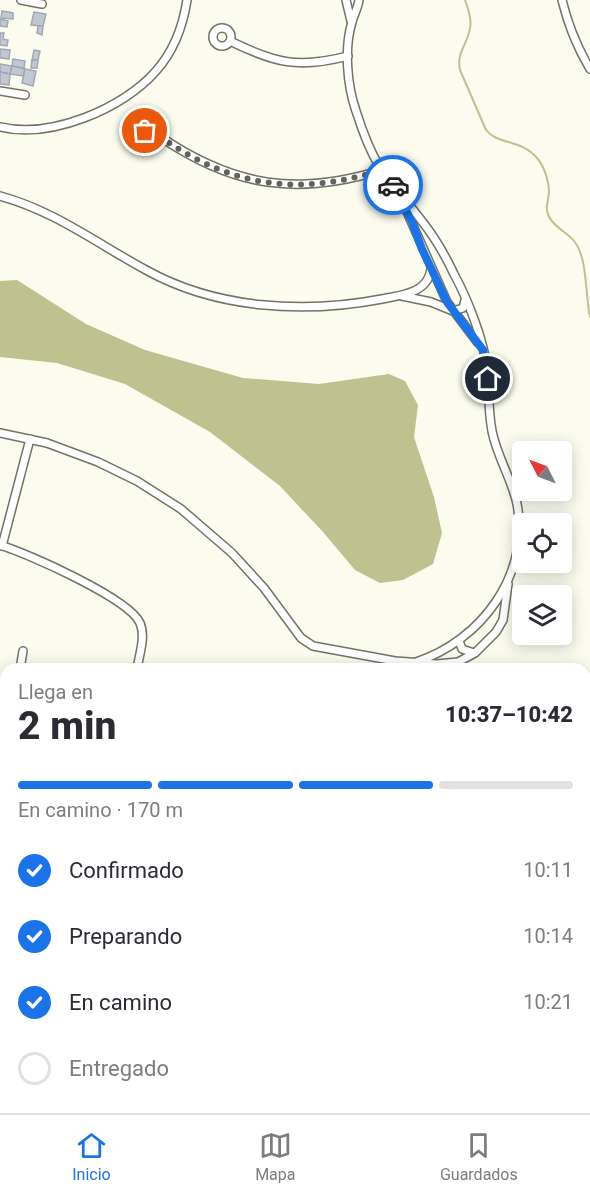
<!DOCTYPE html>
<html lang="es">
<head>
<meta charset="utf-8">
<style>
  :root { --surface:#fff; --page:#f7f7f7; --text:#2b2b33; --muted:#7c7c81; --line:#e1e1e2; --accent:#1a73e8 }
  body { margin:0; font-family:Roboto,sans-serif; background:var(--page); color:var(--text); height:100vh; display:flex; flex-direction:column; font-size:22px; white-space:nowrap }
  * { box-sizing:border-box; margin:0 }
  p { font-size:20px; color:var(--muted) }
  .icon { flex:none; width:33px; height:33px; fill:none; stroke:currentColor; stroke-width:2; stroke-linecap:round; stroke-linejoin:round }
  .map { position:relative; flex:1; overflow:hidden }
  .panel { position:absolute; left:0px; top:663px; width:591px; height:450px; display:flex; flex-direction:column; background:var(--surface); border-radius:18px 18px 0 0; box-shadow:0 3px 15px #0003 }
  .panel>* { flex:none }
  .needle { width:39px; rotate:312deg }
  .controls { position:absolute; left:512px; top:441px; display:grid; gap:12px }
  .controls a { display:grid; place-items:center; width:60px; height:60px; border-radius:6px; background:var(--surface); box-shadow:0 3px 15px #0003; font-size:30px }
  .pin { position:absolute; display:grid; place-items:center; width:51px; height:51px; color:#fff; margin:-26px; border:3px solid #fff; border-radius:50%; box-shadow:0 2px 6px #0007 }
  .courier { position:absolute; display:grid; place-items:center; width:60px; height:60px; margin:-30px; border:4px solid #1a73e8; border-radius:50%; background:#fff; color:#222; box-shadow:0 2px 8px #0007 }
  .head em { font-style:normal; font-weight:800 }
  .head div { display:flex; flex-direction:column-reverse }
  .head { display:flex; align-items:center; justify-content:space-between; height:102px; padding:0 18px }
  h1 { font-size:39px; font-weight:800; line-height:45px }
  .bar { display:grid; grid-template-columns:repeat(4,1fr); gap:9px 6px; align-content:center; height:72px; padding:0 18px }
  .bar i { height:8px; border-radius:4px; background:var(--line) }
  .bar .current { background:var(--accent) }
  .bar p { grid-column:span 4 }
  ol { padding:0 18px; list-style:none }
  li { display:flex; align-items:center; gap:18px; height:66px }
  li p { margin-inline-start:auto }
  li .icon { padding:6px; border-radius:50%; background:var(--accent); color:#fff; stroke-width:4 }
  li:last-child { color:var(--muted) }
  li i { width:33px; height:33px; border:3px solid var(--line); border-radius:50% }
  .dock { display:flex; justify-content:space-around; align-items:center; height:84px; border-top:2px solid var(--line); background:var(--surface); font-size:16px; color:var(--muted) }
  .dock a { display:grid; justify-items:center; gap:3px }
  .dock .current { color:var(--accent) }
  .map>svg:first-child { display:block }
  .water { fill:#bfc18f }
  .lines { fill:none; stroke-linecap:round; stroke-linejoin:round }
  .stream { stroke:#bfc18f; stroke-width:2 }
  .building { fill:#c1c7d3; stroke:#a1a7b3; stroke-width:1.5 }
  .service-casing { stroke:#727266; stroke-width:7 }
  .minor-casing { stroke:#727266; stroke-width:10 }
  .service { stroke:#fff; stroke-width:4 }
  .minor { stroke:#fff; stroke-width:7 }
  .done { stroke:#62635a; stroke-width:6; stroke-dasharray:0 10.8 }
  .route { stroke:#1a73e8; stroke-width:8 }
</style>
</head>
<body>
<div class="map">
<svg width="590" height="1113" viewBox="0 0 590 1113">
  <rect width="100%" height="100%" fill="#fbfcee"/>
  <polygon class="water" points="17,280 86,324 145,350 243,378 319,384 389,374 405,381 418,405 414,437 434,497 442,533 433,564 403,580 380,583 355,570 323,532 280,486 210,432 125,384 57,363 0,357 0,281"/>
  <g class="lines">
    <path class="stream" d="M465,0C468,8 472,20 470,28C468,44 456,52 460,70L486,130C498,145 521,139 537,158C544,166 549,181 549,192C549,198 546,204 547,210C549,225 566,231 574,241C588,258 585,295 590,317"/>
  </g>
  <g class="building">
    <polygon points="2,11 13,13 13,19 1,18"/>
    <polygon points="34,12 46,14 43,26 31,25"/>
    <polygon points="0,19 8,21 7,27 0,26"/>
    <polygon points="38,26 43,26 42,35 37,33"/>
    <polygon points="0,33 4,33 3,39 8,40 7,46 0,45"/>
    <polygon points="0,49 10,50 9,59 0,58"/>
    <polygon points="34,50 40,51 38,60 32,60"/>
    <polygon points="13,59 25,61 24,68 12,66"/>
    <polygon points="32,60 38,60 37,68 31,68"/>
    <polygon points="0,64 12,66 10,74 0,72"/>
    <polygon points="12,66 25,69 23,76 10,74"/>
    <polygon points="25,69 36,71 33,86 22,83"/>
    <polygon points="0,72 10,74 9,85 0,84"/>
  </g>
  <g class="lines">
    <defs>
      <g id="service">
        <polyline points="585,828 590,791"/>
        <polyline points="117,1113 118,1107"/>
        <polyline points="157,1113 159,1107"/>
        <polyline points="492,1113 493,1107"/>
      </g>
      <g id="minor">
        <polyline points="21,0 42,4"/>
        <polyline points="346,0 351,21"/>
        <path d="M359,0C358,8 354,14 352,22C344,48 347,85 356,111C362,130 369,149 379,166C391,185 407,201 421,220C434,236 445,255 454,274C468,300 483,338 487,368C489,389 488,410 492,431C497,457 512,479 517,504C531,574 481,641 416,662"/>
        <path d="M562,0C568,25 577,47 590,69"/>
        <circle cx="222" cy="37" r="9"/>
        <path d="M230,41C275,63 298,69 348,56"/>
        <polyline points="0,91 25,95"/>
        <circle cx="155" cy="132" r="9"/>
        <path d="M1,127C50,139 123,109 156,71C173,52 183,26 187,0"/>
        <path d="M162,138C235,187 298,196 382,170"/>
        <path d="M0,196C55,211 96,243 146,270C216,309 304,314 382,299C402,295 428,293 431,269"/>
        <polyline points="403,203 447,302 478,343"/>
        <polyline points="402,296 431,302 453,311 463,308 465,300"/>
        <polyline points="0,433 47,443 98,462 137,481 181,509 232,553 264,588 301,638 313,646 395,661 437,664 458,662 475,653 496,632 503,620 508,584"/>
        <path d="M0,545C27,553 130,599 140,623C146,637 139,655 137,669"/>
        <polyline points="2,546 30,439"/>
        <polyline points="459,641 462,649 474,653"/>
        <polyline points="20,669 23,651"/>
        <polyline points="0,748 6,749"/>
        <polyline points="585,844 590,845"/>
        <polyline points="0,1015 6,1016"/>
        <polyline points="571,1107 590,1111"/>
        <polyline points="268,1113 269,1107"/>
        <polyline points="429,1113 430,1107"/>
      </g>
    </defs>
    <use href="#service" class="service-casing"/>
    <use href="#minor" class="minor-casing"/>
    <use href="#service" class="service"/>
    <use href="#minor" class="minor"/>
  </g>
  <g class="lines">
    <path class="done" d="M145,131L149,140L156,141L162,138C234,188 299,196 382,170L393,185"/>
    <polyline class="route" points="393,185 412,222 422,249 447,302 483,350 488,379"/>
  </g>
</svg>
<div class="controls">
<a><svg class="needle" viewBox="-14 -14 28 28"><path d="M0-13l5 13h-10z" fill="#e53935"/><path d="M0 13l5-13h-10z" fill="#7c7c81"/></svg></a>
<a><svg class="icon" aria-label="locate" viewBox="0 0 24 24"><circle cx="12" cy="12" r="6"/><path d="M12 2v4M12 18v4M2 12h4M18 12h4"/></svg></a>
<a><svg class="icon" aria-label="layers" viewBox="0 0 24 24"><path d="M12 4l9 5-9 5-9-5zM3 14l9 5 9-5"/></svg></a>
</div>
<div class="pin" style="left:145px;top:131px;background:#ea580c"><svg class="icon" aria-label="bag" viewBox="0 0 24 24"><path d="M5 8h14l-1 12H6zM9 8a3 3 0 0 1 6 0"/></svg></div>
<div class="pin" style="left:488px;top:379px;background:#1f2937"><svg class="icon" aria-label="home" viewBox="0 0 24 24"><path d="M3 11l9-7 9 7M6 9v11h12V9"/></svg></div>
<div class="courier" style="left:393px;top:185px"><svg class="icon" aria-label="car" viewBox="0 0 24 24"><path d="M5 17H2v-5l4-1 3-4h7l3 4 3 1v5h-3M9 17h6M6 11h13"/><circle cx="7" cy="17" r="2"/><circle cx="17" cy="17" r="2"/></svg></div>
<section class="panel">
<div class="head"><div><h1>2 min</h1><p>Llega en</p></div><em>10:37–10:42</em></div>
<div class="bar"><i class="current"></i><i class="current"></i><i class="current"></i><i></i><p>En camino · 170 m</p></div>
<ol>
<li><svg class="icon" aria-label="check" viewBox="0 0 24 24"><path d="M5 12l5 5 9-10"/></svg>Confirmado<p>10:11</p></li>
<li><svg class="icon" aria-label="check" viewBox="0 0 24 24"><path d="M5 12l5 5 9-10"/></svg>Preparando<p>10:14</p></li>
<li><svg class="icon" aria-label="check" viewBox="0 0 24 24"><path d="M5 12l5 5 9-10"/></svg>En camino<p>10:21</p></li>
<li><i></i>Entregado</li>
</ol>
</section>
</div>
<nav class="dock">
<a class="current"><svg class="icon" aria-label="home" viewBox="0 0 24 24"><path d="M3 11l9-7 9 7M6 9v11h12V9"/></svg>Inicio</a>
<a><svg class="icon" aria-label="map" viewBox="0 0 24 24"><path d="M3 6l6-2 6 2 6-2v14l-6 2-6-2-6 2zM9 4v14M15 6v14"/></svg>Mapa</a>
<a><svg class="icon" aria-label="saved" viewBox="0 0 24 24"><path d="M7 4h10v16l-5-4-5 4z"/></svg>Guardados</a>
</nav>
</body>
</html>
